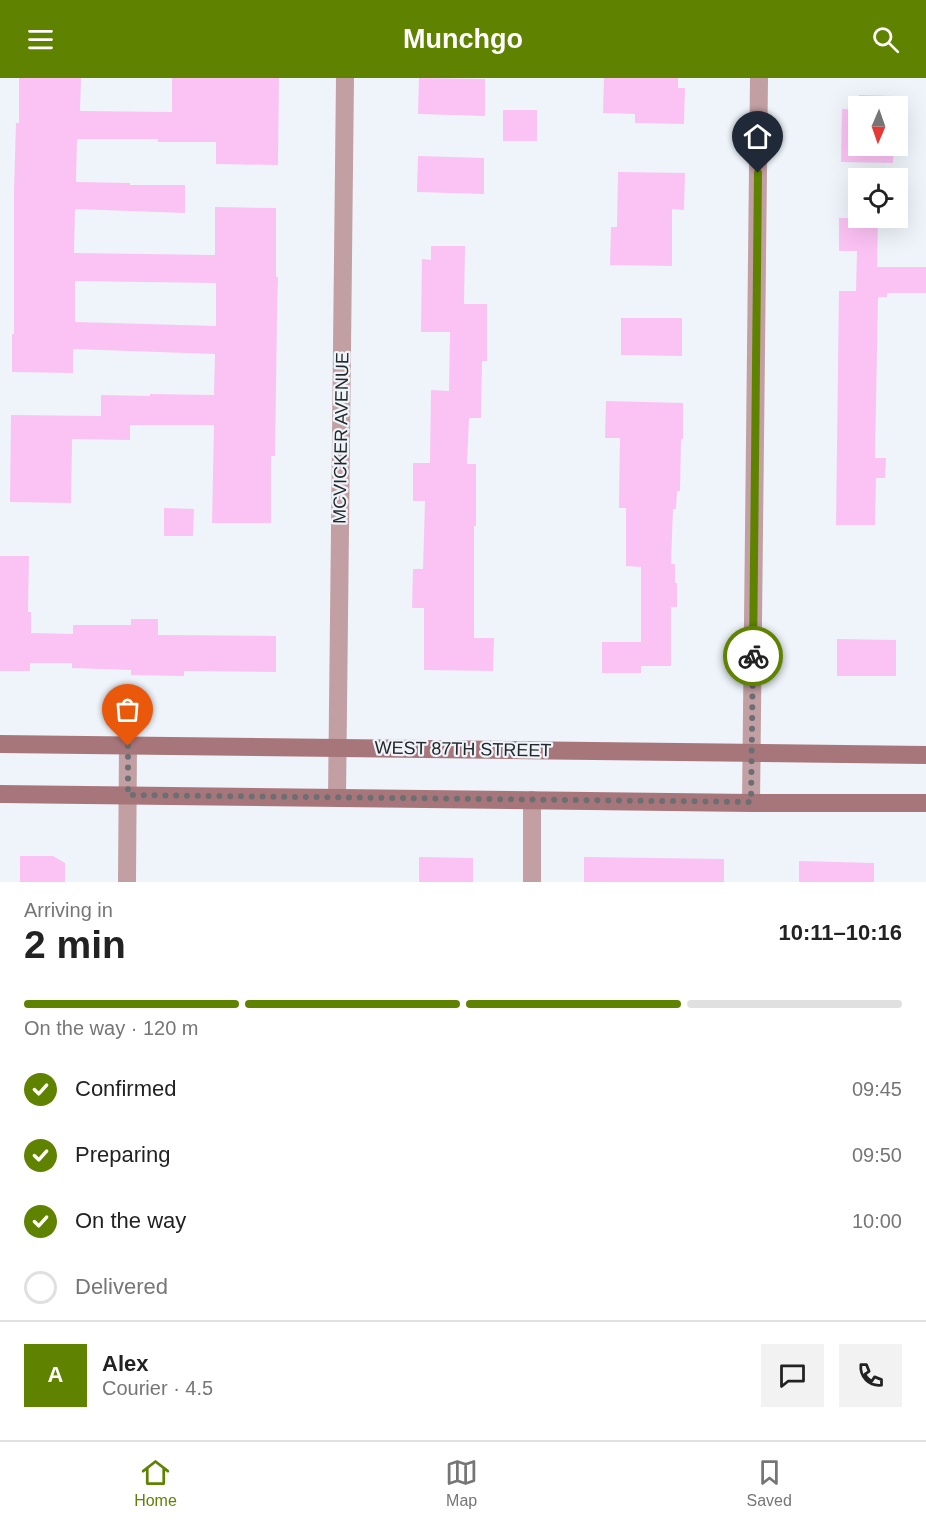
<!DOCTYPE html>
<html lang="en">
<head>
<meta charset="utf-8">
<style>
  :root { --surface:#fff; --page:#f2f2f2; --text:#222; --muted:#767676; --line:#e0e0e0; --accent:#5f8300 }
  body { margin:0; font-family:Arial,sans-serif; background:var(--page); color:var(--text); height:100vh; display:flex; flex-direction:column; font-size:22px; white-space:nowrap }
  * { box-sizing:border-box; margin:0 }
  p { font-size:20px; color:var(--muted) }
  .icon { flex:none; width:33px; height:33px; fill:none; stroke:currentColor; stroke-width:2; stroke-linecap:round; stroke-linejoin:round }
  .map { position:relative; height:804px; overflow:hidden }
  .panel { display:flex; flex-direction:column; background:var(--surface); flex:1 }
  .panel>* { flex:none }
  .needle { width:39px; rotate:182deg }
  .controls { position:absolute; left:848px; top:18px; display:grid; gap:12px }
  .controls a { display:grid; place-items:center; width:60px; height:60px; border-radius:0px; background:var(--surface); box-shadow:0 6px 24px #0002; font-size:30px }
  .pin { position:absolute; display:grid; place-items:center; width:51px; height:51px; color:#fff; margin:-62px -26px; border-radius:50% 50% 50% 0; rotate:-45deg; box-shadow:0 0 6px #0007 }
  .pin .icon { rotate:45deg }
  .courier { position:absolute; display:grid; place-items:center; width:60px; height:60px; margin:-30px; border:4px solid #5f8300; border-radius:50%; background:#fff; color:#222; box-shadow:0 2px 8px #0007 }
  .overview em { font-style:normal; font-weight:800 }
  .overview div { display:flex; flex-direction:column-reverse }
  .overview { display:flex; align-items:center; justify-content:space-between; height:102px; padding:0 24px }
  h1 { font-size:39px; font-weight:800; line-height:45px }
  .bar { display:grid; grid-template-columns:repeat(4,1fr); gap:9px 6px; align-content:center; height:72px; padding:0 24px }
  .bar i { height:8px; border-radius:4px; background:var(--line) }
  .bar .on { background:var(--accent) }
  .bar p { grid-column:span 4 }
  .line { display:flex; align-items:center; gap:15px; padding:0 24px; border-top:2px solid var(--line) }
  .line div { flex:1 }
  .round { display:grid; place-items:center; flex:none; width:63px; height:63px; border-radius:0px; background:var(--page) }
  ol { padding:0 24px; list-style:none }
  li { display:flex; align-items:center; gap:18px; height:66px }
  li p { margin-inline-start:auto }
  li .icon { padding:6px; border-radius:50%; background:var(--accent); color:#fff; stroke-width:4 }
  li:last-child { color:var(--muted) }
  li i { width:33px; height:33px; border:3px solid var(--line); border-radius:50% }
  header { display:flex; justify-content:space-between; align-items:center; height:78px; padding:0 24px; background:var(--accent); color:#fff; font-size:27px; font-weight:800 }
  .tabs { display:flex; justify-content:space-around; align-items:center; height:84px; border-top:2px solid var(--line); background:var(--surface); font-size:16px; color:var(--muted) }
  .tabs a { display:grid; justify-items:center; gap:3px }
  .tabs .on { color:var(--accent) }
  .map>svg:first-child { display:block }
  .building { fill:#fbc2f4; fill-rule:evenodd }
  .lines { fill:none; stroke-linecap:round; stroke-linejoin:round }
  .street { stroke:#c29fa2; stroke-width:18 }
  .secondary { stroke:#a7767a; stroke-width:18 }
  .done { stroke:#6b6f73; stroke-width:6; stroke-dasharray:0 10.8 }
  .route { stroke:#5f8300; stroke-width:8 }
  .labels { text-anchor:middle; stroke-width:4.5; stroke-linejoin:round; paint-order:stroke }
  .street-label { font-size:18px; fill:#25282a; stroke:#eef4fa }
</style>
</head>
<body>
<header><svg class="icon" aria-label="menu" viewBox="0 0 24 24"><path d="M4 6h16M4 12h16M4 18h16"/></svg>Munchgo<svg class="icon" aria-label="search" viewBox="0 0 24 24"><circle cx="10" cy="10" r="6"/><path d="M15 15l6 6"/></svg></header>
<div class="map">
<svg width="926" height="804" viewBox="0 0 926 804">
  <rect width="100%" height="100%" fill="#eef4fa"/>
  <g class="building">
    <path d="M19,0H81L80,33L172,34V0H279L278,87L216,86V64H158V61H77L76,104L130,105V107H185V135L75,131L74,175L215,177V129L276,130V199H278L277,237L275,378H271V445H212L214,347H130V362L72,361L71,425L10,424L11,337L101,338V317L150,318V316L214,317L215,276L73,271V295L12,294V256H14V115L16,45H19ZM75,203L216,205V248L75,244Z"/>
    <polygon points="419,0 485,1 485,38 418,36"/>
    <polygon points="604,0 678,0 678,10 685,10 684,46 635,45 635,36 603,35"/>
    <polygon points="859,17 894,18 894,28 859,28"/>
    <polygon points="842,31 858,32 858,68 894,68 893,85 841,84"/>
    <rect x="503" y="32" width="34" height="31"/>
    <polygon points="418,78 484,80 484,116 417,114"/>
    <polygon points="618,94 685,95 684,132 672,131 672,188 610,187 611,149 617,149"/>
    <polygon points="839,140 878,140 877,189 926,189 926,215 887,215 887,219 878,219 875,380 886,380 885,400 876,400 875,447 836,447 839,213 856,213 857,173 839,173"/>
    <polygon points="431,168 465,168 464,226 487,226 487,283 482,283 481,340 469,340 467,386 476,386 476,448 474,448 474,560 494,560 493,593 424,592 424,530 412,530 413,491 423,491 425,423 413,423 413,385 430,385 431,312 449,313 450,254 421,254 422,181 431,182"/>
    <polygon points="621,240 682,240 682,278 621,277"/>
    <polygon points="606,323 683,325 683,361 681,361 680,413 677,413 676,431 673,431 671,486 675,486 675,505 677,505 677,529 671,529 671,588 641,588 641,595 602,595 602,564 641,564 641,489 626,488 626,430 619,430 620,360 605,360"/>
    <polygon points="164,430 194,431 193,458 164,458"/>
    <polygon points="0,478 29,478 28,534 31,534 31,555 73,556 73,547 131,547 131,541 158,541 158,557 276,558 276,594 184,593 184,598 131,597 131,592 72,590 72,585 30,585 30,593 0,593"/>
    <polygon points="837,561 896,562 896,598 837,598"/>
    <polygon points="20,778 53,778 65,785 65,804 20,804"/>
    <polygon points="419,779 473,780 473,804 419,804"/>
    <polygon points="584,779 724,781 724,804 584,804"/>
    <polygon points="799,783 874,785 874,804 799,804"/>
  </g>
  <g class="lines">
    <g class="street">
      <polyline points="337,720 345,0"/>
      <polyline points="751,725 759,0"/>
      <polyline points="127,804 128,668"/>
      <polyline points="532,804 532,722"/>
    </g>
    <g class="secondary">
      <polyline points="0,666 926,677"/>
      <polyline points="0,716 751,725 926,725"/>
    </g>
  </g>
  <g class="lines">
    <polyline class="done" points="128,668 128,717 751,724 753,578"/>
    <polyline class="route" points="753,578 758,95"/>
  </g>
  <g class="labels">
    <g class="street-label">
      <text transform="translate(341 360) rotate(-89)" y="6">MCVICKER AVENUE</text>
      <text transform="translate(463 671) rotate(1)" y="6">WEST 87TH STREET</text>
    </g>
  </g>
</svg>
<div class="controls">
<a><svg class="needle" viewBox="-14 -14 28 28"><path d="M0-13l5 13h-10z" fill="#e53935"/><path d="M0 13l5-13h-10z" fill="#767676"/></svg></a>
<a><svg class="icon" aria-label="locate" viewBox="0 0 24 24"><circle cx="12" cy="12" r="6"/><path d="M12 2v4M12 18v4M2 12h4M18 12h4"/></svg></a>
</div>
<div class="pin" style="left:128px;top:668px;background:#ea580c"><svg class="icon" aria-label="bag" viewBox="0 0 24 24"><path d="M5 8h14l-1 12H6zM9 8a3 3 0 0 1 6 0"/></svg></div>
<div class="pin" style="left:758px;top:95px;background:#1f2937"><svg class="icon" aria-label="home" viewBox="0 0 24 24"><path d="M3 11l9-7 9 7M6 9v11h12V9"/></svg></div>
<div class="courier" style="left:753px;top:578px"><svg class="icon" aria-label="bike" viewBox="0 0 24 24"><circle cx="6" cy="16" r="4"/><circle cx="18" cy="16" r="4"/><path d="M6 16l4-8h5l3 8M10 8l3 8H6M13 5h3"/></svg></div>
</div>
<section class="panel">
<div class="overview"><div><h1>2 min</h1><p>Arriving in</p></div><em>10:11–10:16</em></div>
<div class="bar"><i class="on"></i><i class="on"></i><i class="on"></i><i></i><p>On the way · 120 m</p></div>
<ol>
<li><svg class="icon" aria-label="check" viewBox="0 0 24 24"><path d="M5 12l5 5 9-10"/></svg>Confirmed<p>09:45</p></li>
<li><svg class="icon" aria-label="check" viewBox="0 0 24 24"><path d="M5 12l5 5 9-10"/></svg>Preparing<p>09:50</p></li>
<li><svg class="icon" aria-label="check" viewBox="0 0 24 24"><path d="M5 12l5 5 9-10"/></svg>On the way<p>10:00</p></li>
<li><i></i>Delivered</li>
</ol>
<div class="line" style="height:108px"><b class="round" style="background:var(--accent);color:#fff">A</b><div><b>Alex</b><p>Courier · 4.5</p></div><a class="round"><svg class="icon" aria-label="chat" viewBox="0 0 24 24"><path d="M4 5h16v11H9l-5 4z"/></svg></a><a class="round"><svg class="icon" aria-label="phone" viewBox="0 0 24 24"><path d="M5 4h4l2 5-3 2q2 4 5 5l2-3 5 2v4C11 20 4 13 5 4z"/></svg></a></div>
</section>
<nav class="tabs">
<a class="on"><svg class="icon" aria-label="home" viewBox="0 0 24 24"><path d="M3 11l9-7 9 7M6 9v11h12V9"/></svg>Home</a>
<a><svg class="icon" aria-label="map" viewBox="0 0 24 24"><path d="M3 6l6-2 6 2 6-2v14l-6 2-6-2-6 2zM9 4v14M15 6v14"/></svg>Map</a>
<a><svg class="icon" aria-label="saved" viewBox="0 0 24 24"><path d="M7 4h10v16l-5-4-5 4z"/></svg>Saved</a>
</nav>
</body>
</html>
